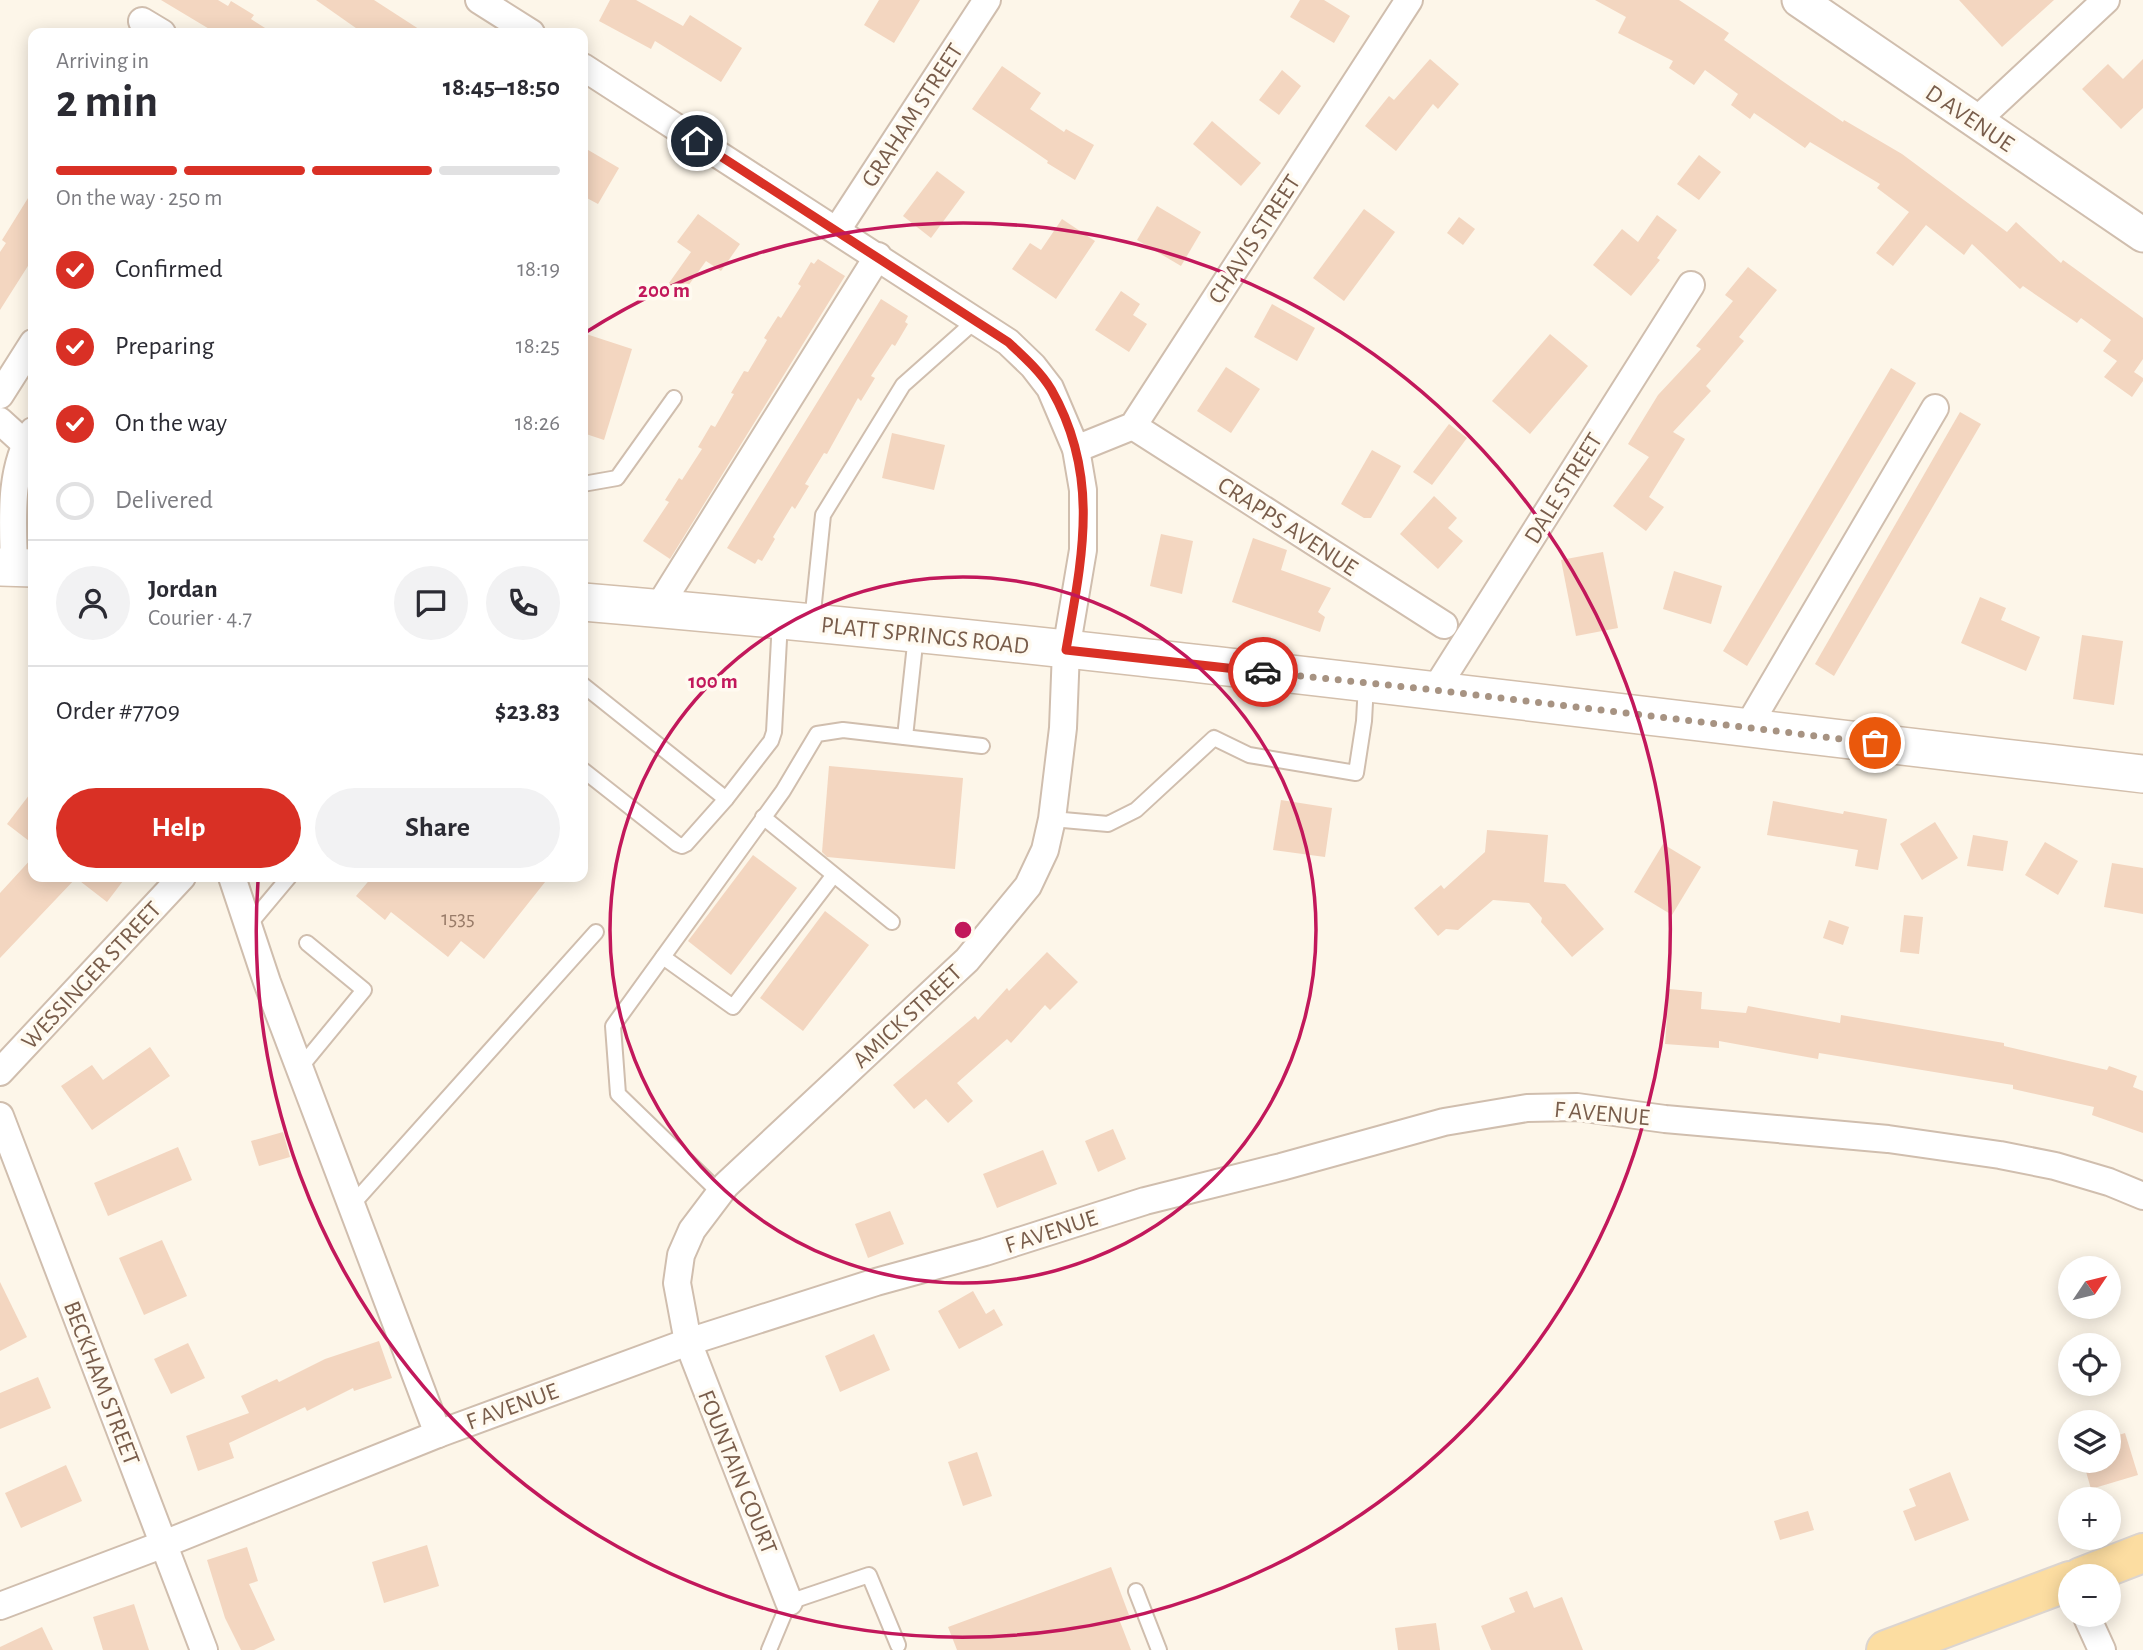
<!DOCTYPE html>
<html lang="en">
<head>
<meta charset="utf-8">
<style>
  :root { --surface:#fff; --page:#f2f2f3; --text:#2b2b33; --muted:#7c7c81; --line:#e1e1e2; --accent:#d93025 }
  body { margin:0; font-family:"Alegreya Sans",sans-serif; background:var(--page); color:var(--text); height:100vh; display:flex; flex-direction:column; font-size:26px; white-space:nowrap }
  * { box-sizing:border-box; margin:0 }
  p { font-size:23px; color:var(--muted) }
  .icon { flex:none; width:38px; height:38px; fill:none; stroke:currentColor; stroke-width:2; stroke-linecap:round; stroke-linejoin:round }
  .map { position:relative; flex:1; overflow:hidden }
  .drawer { position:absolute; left:28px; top:28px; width:560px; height:854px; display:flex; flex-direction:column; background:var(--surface); border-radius:14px; box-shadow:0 4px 18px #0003 }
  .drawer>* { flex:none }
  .needle { width:46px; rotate:55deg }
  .controls { position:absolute; left:2058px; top:1256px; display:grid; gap:14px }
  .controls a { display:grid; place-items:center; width:63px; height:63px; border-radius:50%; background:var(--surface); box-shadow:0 4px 18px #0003; font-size:35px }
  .pin { position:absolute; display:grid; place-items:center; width:60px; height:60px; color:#fff; margin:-30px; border:4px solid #fff; border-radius:50%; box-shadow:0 2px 7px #0007 }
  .courier { position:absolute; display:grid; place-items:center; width:70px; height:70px; margin:-35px; border:5px solid #d93025; border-radius:50%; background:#fff; color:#222; box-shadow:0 2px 9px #0007 }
  .overview em { font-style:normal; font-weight:700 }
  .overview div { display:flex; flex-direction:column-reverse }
  .overview { display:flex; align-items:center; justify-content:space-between; height:119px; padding:0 28px }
  h1 { font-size:46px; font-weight:700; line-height:52px }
  .bar { display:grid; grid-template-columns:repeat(4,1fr); gap:10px 7px; align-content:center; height:84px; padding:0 28px }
  .bar i { height:9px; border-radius:5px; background:var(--line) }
  .bar .on { background:var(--accent) }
  .bar p { grid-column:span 4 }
  .line { display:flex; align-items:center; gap:18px; padding:0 28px; border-top:2px solid var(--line) }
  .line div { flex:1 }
  .round { display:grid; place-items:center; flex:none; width:74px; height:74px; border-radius:37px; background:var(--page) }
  ol { padding:0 28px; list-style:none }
  li { display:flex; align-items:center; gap:21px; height:77px }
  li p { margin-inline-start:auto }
  li .icon { padding:7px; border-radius:50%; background:var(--accent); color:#fff; stroke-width:4 }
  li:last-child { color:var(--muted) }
  li i { width:38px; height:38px; border:4px solid var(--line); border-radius:50% }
  .button { display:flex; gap:14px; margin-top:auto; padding:14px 28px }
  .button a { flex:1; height:80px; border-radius:42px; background:var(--accent); color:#fff; font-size:28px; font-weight:700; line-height:80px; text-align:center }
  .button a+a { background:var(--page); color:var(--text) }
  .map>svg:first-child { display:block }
  .building { fill:#f3d6c0 }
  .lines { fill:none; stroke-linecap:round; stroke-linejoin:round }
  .service-casing { stroke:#d0beae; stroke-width:18 }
  .minor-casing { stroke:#d0beae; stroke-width:30 }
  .tertiary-casing { stroke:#d0beae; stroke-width:37 }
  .secondary-casing { stroke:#d3bfac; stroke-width:40 }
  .primary-casing { stroke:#dcd5d0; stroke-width:42 }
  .service { stroke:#fff; stroke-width:14 }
  .minor { stroke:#fff; stroke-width:26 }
  .tertiary { stroke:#fff; stroke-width:33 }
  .secondary { stroke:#fff; stroke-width:37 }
  .primary { stroke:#fcdda1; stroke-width:38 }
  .done { stroke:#a79382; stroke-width:7; stroke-dasharray:0 12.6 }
  .route { stroke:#d93025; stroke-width:9 }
  .ring { fill:none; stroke:#c2185b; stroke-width:3.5 }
  .labels { text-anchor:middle; stroke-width:7; stroke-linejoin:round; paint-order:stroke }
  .number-label { font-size:21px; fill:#987b68 }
  .street-label { font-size:24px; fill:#795d4b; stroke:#fffaf0 }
  .centre { fill:#c2185b; stroke:#fffaf0; stroke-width:3.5 }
  .ring-label { font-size:21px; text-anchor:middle; font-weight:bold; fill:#c2185b; stroke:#fffaf0; stroke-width:7; stroke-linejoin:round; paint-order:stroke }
</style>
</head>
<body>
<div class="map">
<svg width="2143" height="1650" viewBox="0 0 2143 1650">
  <rect width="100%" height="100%" fill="#fdf6e9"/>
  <g class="building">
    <polygon points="161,0 218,0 228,6 231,1 254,15 251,19 273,33 216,33"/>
    <polygon points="316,0 374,0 425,33 363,33"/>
    <polygon points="610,0 636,0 683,26 690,15 742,48 721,82 655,41 651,49 599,21"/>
    <polygon points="879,0 920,0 894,43 864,25"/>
    <polygon points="1300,0 1324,0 1350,16 1334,43 1290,17"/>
    <polygon points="1595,0 1679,0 1729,33 1724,40 1791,87 1843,122 1844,120 1902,154 2007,232 2016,222 2061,263 2063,260 2143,318 2143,359 2134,372 2143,378 2143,381 2132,397 2104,377 2117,361 2103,351 2111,340 2081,318 2077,323 2023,286 2020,289 1972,244 1964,255 1926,225 1893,266 1876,253 1909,212 1877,188 1880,184 1810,142 1805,148 1754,113 1750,119 1731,105 1738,94 1705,70 1694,85 1669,68 1673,61 1618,33 1626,17"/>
    <polygon points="1959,0 2054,0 2002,47"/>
    <polygon points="1430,59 1459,84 1438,109 1433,104 1396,151 1365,126 1389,96 1394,100"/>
    <polygon points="2143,59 2143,108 2121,129 2082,89 2108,64 2123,79"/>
    <polygon points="1002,66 1041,93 1030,109 1064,132 1066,129 1094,145 1075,180 1047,163 1048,161 972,109"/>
    <polygon points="1282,70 1301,86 1279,115 1259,100"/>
    <polygon points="1212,121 1261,163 1241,186 1193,144"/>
    <polygon points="583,147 619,168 598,204 583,196"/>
    <polygon points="1699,155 1721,172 1699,200 1677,184"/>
    <polygon points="937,171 965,192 931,238 903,216"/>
    <polygon points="33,190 33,258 0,310 0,252 6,243 2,240"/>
    <polygon points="1157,206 1201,232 1181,266 1137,240"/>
    <polygon points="1364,209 1395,232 1344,301 1313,278"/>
    <polygon points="698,214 740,244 721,271 706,261 683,293 669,283 691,252 677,242"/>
    <polygon points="1657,215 1677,230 1657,258 1660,260 1631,296 1593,265 1622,229 1638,242"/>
    <polygon points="1459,217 1475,229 1463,245 1447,233"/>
    <polygon points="1062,219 1095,241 1056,299 1012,269 1030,243 1041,250"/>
    <polygon points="818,259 845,276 670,559 643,541 669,502 665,500 679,478 682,480 702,449 698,447 711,425 715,427 734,394 731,393 744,371 748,372 767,340 764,338 778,316 781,318 801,286 798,284 811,262 814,264"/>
    <polygon points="1748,267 1777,290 1739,337 1744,341 1706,386 1711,391 1673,432 1685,439 1649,497 1664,507 1646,531 1613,506 1649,457 1628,444 1658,395 1701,349 1696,346 1733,301 1725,295"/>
    <polygon points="1121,291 1140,304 1133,315 1147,324 1129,352 1095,330"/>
    <polygon points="881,299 908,316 905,322 908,324 895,346 892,344 871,376 875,378 861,401 858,398 827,454 824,453 805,484 809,486 795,509 792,506 773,537 775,539 762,561 758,559 755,564 727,548"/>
    <polygon points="1272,304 1315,328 1297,361 1254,337"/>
    <polygon points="583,333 632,349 604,440 583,433"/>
    <polygon points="1550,334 1588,366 1530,434 1492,401"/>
    <polygon points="1226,367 1260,389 1231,433 1197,411"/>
    <polygon points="1891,368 1916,383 1747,666 1723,651"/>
    <polygon points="1960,412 1981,424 1834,676 1815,664"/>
    <polygon points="1449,424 1467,438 1432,485 1413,472"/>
    <polygon points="892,433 945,445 934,490 882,478"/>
    <polygon points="1372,450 1401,466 1371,518 1364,518 1341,504"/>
    <polygon points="1434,496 1457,518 1448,528 1463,541 1438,569 1400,534"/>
    <polygon points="1161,534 1193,541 1182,594 1150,586"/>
    <polygon points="1253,538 1287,550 1281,570 1331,588 1318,612 1325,617 1320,632 1232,602"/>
    <polygon points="1603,552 1618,628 1576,636 1561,560"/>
    <polygon points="1674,571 1722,586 1711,624 1663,609"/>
    <polygon points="1980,597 2006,608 2001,620 2040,637 2026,671 1961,643"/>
    <polygon points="2082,635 2123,641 2114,705 2073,699"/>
    <polygon points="829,766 963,778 955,869 827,857 822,852"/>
    <polygon points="33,790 33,844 7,824"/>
    <polygon points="1281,800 1332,808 1325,857 1273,850"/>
    <polygon points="1773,801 1843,814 1844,811 1887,819 1878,870 1855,866 1858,850 1767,835"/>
    <polygon points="1935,822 1958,858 1922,880 1900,844"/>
    <polygon points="1487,830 1548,835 1544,882 1565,884 1604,929 1572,957 1541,922 1542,918 1529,903 1493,900 1458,930 1446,929 1438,936 1414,908 1441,885 1444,889 1485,852"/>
    <polygon points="1973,835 2008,841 2003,871 1967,866"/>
    <polygon points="2045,842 2078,861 2058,895 2025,875"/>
    <polygon points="1663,844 1701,867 1672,915 1634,892"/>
    <polygon points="753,855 797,888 731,975 688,941"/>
    <polygon points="33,857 33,877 126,877 107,902 76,878 0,958 0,893"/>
    <polygon points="2112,863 2143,868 2143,914 2104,907"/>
    <polygon points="372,877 549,877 484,959 461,941 448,957 391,912 385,920 356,896"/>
    <polygon points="825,911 869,945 803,1031 760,998"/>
    <polygon points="1904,915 1923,917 1919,954 1900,952"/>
    <polygon points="1829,920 1849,927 1843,945 1823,938"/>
    <polygon points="1047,952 1078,982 1050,1010 1045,1005 1011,1043 1007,1039 957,1083 973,1101 948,1123 926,1099 914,1109 893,1085 975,1016 978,1020 1007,988 1009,991"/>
    <polygon points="1669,989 1702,992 1701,1009 1746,1013 1748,1006 1840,1023 1841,1015 2004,1043 2004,1046 2107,1070 2109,1066 2137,1076 2133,1087 2143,1091 2143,1133 2092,1115 2094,1107 2013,1089 2013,1085 1819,1053 1818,1059 1719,1041 1719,1048 1665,1044"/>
    <polygon points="150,1047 170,1076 92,1130 61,1086 92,1065 103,1080"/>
    <polygon points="1113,1129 1126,1159 1098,1172 1085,1141"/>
    <polygon points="283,1132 290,1157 259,1166 251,1141"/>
    <polygon points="178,1147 192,1180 108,1216 94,1183"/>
    <polygon points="1043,1150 1057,1184 997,1208 983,1174"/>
    <polygon points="890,1211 904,1244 868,1258 855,1224"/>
    <polygon points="162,1240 187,1296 144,1315 119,1258"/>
    <polygon points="0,1282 27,1337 0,1351"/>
    <polygon points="973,1291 986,1314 994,1309 1003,1325 959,1349 938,1311"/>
    <polygon points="874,1334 890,1370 840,1392 825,1356"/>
    <polygon points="379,1341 392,1378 354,1391 353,1388 307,1411 305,1407 229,1443 234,1458 198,1471 186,1436 249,1413 241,1396 277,1379 279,1382 325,1359"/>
    <polygon points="188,1343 205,1378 171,1394 154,1359"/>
    <polygon points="38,1377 51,1408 0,1429 0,1393"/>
    <polygon points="2125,1433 2138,1475 2091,1489 2083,1461 2109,1461 2109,1438"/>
    <polygon points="977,1452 992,1496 963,1506 948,1462"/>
    <polygon points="66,1465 82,1501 21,1528 5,1493"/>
    <polygon points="1950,1472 1969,1520 1915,1541 1903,1511 1916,1506 1909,1489"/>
    <polygon points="1808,1511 1814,1530 1780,1540 1774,1521"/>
    <polygon points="427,1545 439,1586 384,1603 372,1562"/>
    <polygon points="247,1547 258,1581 249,1584 275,1640 254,1650 241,1650 225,1618 207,1560"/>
    <polygon points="1111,1567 1129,1615 1119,1619 1131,1650 957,1650 948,1627"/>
    <polygon points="1527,1591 1534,1608 1562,1597 1583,1650 1491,1650 1481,1626 1515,1612 1509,1598"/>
    <polygon points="134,1604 149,1650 103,1650 93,1617"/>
    <polygon points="1436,1623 1440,1650 1398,1650 1395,1628"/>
    <polygon points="42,1627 53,1650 0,1650 0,1647"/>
  </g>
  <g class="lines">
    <defs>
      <g id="service">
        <polyline points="583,484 617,478 674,398"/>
        <polyline points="812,622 823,515 903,385 975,321"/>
        <polyline points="583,685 726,799"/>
        <polyline points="905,737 916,635"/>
        <polyline points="583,770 677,844 682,846 686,844 726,799 771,741 774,732 780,621"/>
        <polyline points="763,817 892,922"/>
        <polyline points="1052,819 1108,824 1136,810 1214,738 1249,755 1356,773 1364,721 1366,684"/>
        <polyline points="248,926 289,877"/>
        <polyline points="663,957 733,1007 833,876"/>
        <polyline points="299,1069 364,990 307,943"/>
        <polyline points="720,1193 618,1094 613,1026 783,791 817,734 843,730 982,746"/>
        <polyline points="350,1207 596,932"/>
        <polyline points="1136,1591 1159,1650"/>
        <polyline points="769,1650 789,1602 869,1575 898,1645"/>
      </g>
      <g id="minor">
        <polyline points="479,0 531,33"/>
        <polyline points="142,21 162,33"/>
        <polyline points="583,67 1008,342 1033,366 1050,388 1076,449 1083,490 1083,550 1066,650 1063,728 1052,819 1045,850 1028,886 967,960 726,1185 692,1230 681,1255 677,1283 688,1342 789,1602"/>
        <polyline points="1975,122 2106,0"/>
        <polyline points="837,230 987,0"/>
        <polyline points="0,395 33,343"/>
        <polyline points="0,421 33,451"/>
        <polyline points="1133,426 1444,625"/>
        <polyline points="1076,449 1133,426 1409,0"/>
        <path d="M14,567C13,522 8,471 33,431"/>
        <polyline points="658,608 878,256"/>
        <polyline points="1435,690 1691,285"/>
        <polyline points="1747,728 1935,408"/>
        <polyline points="232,877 267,982 438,1434"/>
        <polyline points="0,1072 182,877"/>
        <polyline points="0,1116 204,1650"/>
        <polyline points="0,1606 164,1544 438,1434 688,1342 876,1282 985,1252 1145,1201 1281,1167 1444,1122 1527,1108 1577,1107 1665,1119 1888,1139 2000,1155 2055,1166 2109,1182 2143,1196"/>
        <polyline points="2086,1615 2102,1650"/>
      </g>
      <polyline id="tertiary" points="1799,0 2143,235"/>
      <g id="secondary">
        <polyline points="0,567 33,568"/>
        <path d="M583,602C1104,646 1623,715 2143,774"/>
      </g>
      <g id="primary">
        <polyline points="2081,1577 2143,1553"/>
        <polyline points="1886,1650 2070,1581"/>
      </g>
    </defs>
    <use href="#service" class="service-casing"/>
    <use href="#minor" class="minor-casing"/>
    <use href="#tertiary" class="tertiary-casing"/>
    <use href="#secondary" class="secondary-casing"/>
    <use href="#primary" class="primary-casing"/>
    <use href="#service" class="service"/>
    <use href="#minor" class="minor"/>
    <use href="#tertiary" class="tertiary"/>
    <use href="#secondary" class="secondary"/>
    <use href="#primary" class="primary"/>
  </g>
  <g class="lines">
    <polyline class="done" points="1263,672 1426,689 1875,743"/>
    <path class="route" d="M697,141L1008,342C1023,356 1040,371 1051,389C1101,476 1082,558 1066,650L1263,672"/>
  </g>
  <g class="ring">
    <circle cx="963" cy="930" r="353"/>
    <path d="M583 334A707 707 0 1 1 258 881"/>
  </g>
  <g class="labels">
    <g class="number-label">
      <text x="458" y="925">1535</text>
    </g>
    <g class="street-label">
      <text transform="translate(912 115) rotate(-57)" y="8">GRAHAM STREET</text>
      <text transform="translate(1970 118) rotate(34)" y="8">D AVENUE</text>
      <text transform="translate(1254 239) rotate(-57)" y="8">CHAVIS STREET</text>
      <text transform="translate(1563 488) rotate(-58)" y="8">DALE STREET</text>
      <text transform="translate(1288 526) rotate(33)" y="8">CRAPPS AVENUE</text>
      <text transform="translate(925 635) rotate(6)" y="8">PLATT SPRINGS ROAD</text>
      <text transform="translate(91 975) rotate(-47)" y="8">WESSINGER STREET</text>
      <text transform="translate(907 1016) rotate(-43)" y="8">AMICK STREET</text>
      <text transform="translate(1602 1113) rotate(5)" y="8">F AVENUE</text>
      <text transform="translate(1051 1231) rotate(-18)" y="8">F AVENUE</text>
      <text transform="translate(102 1383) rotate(69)" y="8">BECKHAM STREET</text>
      <text transform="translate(512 1406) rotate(-20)" y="8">F AVENUE</text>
      <text transform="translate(738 1472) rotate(68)" y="8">FOUNTAIN COURT</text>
    </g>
  </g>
  <circle cx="963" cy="930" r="10" class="centre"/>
  <g class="ring-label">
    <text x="664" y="297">200 m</text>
    <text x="713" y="688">100 m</text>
  </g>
</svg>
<div class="controls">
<a><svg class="needle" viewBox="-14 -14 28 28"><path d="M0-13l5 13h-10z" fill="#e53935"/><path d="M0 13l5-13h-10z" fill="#7c7c81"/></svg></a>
<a><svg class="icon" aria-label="locate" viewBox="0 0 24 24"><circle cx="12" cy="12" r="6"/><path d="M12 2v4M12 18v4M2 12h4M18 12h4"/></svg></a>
<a><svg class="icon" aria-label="layers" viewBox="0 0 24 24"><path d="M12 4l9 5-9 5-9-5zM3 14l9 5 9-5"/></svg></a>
<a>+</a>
<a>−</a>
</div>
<div class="pin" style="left:1875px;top:743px;background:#ea580c"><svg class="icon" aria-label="bag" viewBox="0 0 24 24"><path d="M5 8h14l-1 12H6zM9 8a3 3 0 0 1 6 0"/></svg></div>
<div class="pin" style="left:697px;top:141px;background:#1f2937"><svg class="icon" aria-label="home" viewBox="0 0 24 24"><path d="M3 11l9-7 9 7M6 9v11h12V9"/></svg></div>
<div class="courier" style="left:1263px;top:672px"><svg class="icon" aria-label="car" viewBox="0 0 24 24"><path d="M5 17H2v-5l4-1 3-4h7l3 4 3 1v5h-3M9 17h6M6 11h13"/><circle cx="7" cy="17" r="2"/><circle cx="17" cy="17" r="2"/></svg></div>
<section class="drawer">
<div class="overview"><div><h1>2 min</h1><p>Arriving in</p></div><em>18:45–18:50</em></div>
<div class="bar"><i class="on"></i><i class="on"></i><i class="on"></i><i></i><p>On the way · 250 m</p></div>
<ol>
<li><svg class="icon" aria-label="check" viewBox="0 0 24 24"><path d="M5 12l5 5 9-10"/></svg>Confirmed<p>18:19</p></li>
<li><svg class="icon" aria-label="check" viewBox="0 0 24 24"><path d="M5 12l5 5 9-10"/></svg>Preparing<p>18:25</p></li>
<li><svg class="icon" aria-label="check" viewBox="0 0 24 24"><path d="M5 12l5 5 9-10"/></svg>On the way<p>18:26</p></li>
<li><i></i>Delivered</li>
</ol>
<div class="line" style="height:126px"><a class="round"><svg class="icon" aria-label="person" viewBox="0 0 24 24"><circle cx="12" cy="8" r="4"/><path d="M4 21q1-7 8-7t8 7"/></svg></a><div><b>Jordan</b><p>Courier · 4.7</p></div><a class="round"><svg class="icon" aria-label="chat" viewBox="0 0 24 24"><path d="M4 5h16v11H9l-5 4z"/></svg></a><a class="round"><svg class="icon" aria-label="phone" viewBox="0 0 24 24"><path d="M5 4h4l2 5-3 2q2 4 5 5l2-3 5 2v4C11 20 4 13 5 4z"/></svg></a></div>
<div class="line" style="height:91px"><div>Order #7709</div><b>$23.83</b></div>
<div class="button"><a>Help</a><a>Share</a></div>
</section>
</div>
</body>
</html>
